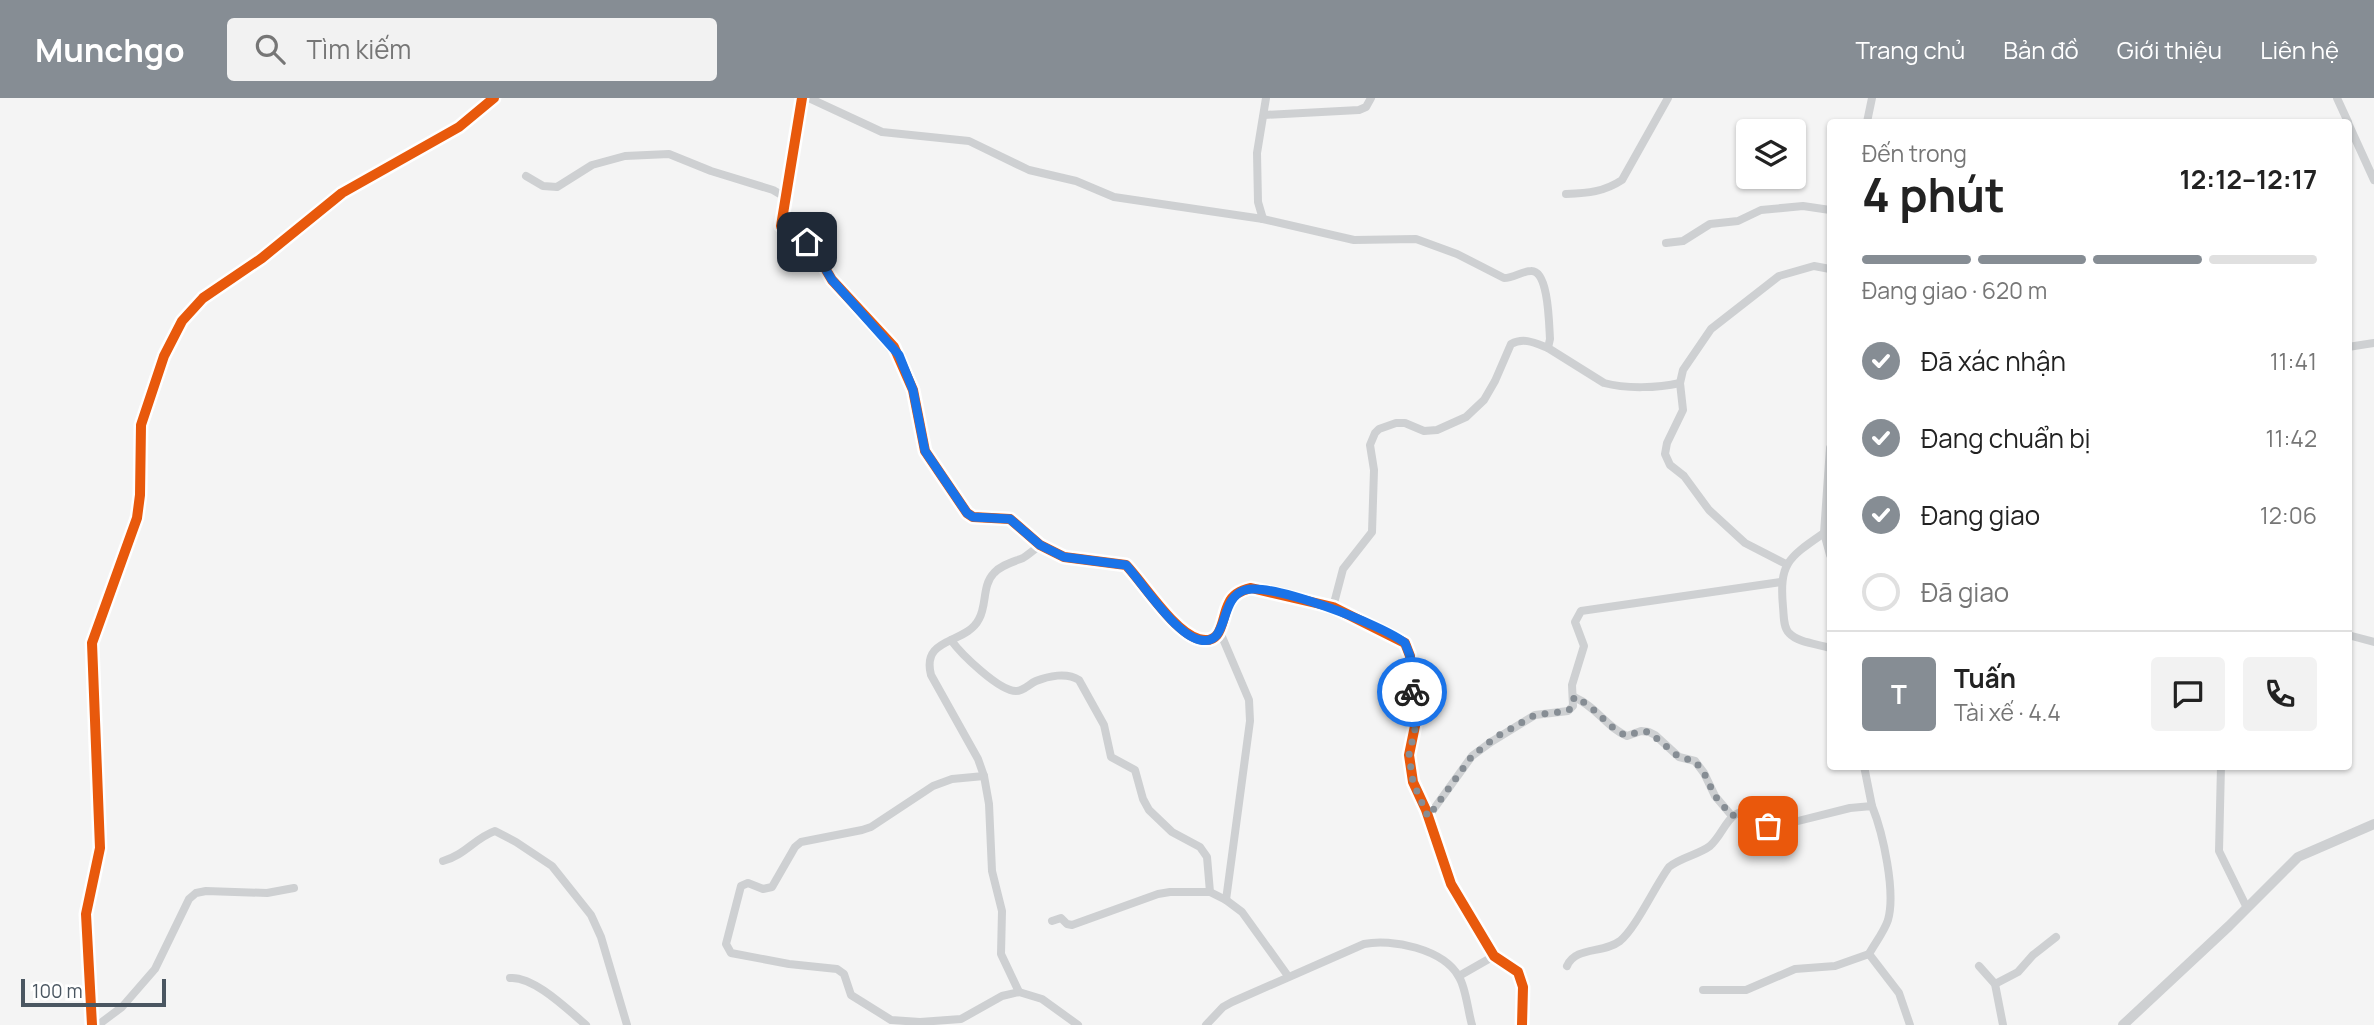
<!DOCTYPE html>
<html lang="vi">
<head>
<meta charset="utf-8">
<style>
  :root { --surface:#fff; --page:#f2f2f2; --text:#222; --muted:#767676; --line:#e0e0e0; --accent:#868d94 }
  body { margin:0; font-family:Manrope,sans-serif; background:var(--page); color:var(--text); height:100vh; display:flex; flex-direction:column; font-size:26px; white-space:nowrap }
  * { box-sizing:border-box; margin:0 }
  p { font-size:23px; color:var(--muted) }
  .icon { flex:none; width:38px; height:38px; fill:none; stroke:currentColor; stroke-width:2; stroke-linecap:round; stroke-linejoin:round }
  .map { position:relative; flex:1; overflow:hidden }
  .details { position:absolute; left:1827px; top:21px; width:525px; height:651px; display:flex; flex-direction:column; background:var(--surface); border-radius:7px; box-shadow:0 2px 5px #0004 }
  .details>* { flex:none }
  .fabs { position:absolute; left:1736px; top:21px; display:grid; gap:14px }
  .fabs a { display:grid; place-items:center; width:70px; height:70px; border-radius:7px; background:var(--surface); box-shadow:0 2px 5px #0004; font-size:35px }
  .scale { position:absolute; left:21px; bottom:18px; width:145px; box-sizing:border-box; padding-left:7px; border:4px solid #4a5661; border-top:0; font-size:19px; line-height:24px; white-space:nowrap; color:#4a5661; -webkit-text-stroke:5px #fff; paint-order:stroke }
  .pin { position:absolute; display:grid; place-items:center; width:60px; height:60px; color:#fff; margin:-30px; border-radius:14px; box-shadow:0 4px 10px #0006 }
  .courier { position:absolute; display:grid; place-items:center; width:70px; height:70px; margin:-35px; border:5px solid #1a73e8; border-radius:50%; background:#fff; color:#222; box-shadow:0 2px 9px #0007 }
  .summary em { font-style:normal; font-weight:700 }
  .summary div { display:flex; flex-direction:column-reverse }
  .summary { display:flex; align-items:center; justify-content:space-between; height:119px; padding:0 35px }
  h1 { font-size:46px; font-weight:700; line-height:52px }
  .bar { display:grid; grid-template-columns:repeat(4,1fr); gap:10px 7px; align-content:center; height:84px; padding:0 35px }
  .bar i { height:9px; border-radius:5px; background:var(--line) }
  .bar .current { background:var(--accent) }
  .bar p { grid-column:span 4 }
  .line { display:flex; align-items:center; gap:18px; padding:0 35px; border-top:2px solid var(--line) }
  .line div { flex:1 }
  .round { display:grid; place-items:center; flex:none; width:74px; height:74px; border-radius:7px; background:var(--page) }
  ol { padding:0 35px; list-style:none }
  li { display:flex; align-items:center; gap:21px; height:77px }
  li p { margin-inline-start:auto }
  li .icon { padding:7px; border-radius:50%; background:var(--accent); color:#fff; stroke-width:4 }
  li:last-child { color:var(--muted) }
  li i { width:38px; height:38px; border:4px solid var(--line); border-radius:50% }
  header { display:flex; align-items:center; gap:42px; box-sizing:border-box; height:98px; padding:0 35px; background:var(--accent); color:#fff }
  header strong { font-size:33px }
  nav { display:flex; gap:38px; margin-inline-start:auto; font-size:24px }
  .search { width:490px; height:63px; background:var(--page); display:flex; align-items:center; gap:18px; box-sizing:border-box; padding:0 24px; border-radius:7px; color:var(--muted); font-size:26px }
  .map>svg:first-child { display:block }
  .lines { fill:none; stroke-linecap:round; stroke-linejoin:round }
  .minor { stroke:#ced0d2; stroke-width:8 }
  .tertiary { stroke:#ced0d2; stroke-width:10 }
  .cycleway-casing { stroke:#fff; stroke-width:15 }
  .cycleway { stroke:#e8590c; stroke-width:10 }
  .done { stroke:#868d94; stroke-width:7; stroke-dasharray:0 12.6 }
  .route { stroke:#1a73e8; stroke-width:9 }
</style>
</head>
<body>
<header>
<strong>Munchgo</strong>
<div class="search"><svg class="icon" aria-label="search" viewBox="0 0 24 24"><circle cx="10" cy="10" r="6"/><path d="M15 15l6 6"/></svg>Tìm kiếm</div>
<nav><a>Trang chủ</a><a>Bản đồ</a><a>Giới thiệu</a><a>Liên hệ</a></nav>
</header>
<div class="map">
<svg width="2374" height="927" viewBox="0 0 2374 927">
  <rect width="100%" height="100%" fill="#f4f4f4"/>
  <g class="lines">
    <g class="minor">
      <path d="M802,0L781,128L812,148L832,182L894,249L913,292L925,353L967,415L973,419L1010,421L1040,447L1064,459L1126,467C1144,486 1174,534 1199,541C1224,548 1221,519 1229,505C1233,496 1242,492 1251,490L1333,509L1405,545L1410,558L1411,588L1416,623L1409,657L1413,684L1426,712L1451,786L1494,858L1518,874L1523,889L1522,927"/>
      <path d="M809,0L882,34L969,43L1029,72L1076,83L1114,99L1263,121L1354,142L1416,141L1457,156L1504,180C1514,180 1522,173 1531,173C1549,172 1549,228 1550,241L1548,250L1604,285C1626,291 1658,290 1680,285"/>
      <polyline points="2337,0 2348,24"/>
      <polyline points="1264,17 1359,12 1366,9 1371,0"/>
      <polyline points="1867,24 1872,0"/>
      <polyline points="2348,25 2374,82"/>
      <polyline points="526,78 543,88 557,89 592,67 625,58 669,56 711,73 773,92 785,99"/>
      <path d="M1566,96C1588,95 1604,94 1622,82L1668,0"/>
      <polyline points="1263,121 1258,104 1257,55 1266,0"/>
      <polyline points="1666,145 1683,143 1710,126 1738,123 1761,112 1803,108 1830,112"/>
      <polyline points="2348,249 2374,245"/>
      <polyline points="1830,350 1824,435 1830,457"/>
      <path d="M1824,435C1788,460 1779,465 1783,509C1784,518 1783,529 1789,535C1798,545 1819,546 1830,550"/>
      <polyline points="1786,466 1745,445 1709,412 1684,378 1670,367 1665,356 1667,345 1683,312 1680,285 1683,272 1711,231 1779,178 1814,168 1830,171"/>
      <path d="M1333,509L1343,471L1372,434L1374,372L1370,347L1375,335L1379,331L1396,325H1405L1424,333L1437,332L1466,319L1484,302L1495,283L1511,246C1524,239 1535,245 1548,250"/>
      <polyline points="1220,534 1249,602 1250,623 1226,802"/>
      <polyline points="2348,537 2374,544"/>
      <path d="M951,542C961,556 999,593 1016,593C1024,593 1029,586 1036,583C1048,578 1067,574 1079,582L1104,627L1111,659L1135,672L1143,701L1149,712L1172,734L1200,749L1207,759L1210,794L1226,802L1242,814L1288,878"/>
      <path d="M1574,599C1597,609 1607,630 1627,638L1641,633L1649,634L1655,637L1679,659L1695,663L1704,675L1715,698L1732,718"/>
      <polyline points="1864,668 1872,708"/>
      <polyline points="2221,668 2219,753 2247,810"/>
      <polyline points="984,678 952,681 933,688 871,729 862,732 801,744 795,749 772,789 763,791 748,785 741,788 726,846 731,855 789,866 837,871 844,876 851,897 891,922 920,924 961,921 1002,898 1019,894 1042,901 1078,927"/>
      <polyline points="1428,719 1472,658 1491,644 1535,617 1568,613 1573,608 1572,587 1584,548 1575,524 1581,513 1781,484"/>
      <path d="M443,763C465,757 475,740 495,733L516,744L552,768L591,817L601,839L627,927"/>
      <polyline points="1052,823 1061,820 1067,826 1072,827 1158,796 1170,794 1210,794"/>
      <path d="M1567,868C1576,848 1603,856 1620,843C1636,830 1655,788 1669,769C1681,759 1698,757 1710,748C1726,734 1728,707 1756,714L1768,728L1774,729L1850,710L1872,708C1883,735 1896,794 1888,822C1884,834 1875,845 1869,856L1899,895L1910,927"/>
      <polyline points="1979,868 1995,886 2003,927"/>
      <polyline points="1459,878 1494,858"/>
      <path d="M510,880C534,878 568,912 586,927"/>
      <polyline points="1995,886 2018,874 2033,857 2056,839"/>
      <polyline points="1703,892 1746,892 1795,871 1835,868 1869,856"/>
      <path d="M1019,894L1001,856L1002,813L992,773L989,706L984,678L978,661L931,577C921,538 966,547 979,521C987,507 982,487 994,475C1001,467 1013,464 1023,460C1029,456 1035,451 1040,447"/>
      <polyline points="92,927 86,816 100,750 92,545 137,420 140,397 141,327 164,258 182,223 203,200 262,160 342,95 459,29 494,0"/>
      <polyline points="98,927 122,909 155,871 189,801 196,795 206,793 267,795 294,790"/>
      <path d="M1206,927L1223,909L1232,904L1364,846C1391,840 1444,851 1459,879C1466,890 1468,914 1472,927"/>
    </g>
    <polyline class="tertiary" points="2123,927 2229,828 2298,759 2374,726"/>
    <defs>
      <g id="cycleway">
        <path d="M802,0L781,128L812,148L832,182L894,249L913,292L925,353L967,415L973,419L1010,421L1040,447L1064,459L1126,467C1144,486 1174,534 1199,541C1224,548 1221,519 1229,505C1233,496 1242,492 1251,490L1333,509L1405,545L1410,558L1411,588L1416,623L1409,657L1413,684L1426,712L1451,786L1494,858L1518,874L1523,889L1522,927"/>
        <polyline points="92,927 86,816 100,750 92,545 137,420 140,397 141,327 164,258 182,223 203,200 262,160 342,95 459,29 494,0"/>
      </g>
    </defs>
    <use href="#cycleway" class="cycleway-casing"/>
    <use href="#cycleway" class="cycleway"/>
  </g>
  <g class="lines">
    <path class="done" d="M1412,594L1415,631L1409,657L1413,684L1428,719L1472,658L1496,639L1535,617L1568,613L1573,608L1574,599C1598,610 1607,630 1627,638L1641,633L1649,634L1679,659L1695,663L1704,675L1715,698L1732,718C1749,709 1757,713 1768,728"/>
    <path class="route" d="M807,144L812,148L832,182L899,257L913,292L925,353L967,415L973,419L1010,421L1040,447L1064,459L1126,467C1143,486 1176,537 1200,542C1230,548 1218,500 1245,492C1271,484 1383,527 1405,545L1410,558L1412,594"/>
  </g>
</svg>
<div class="fabs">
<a><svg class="icon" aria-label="layers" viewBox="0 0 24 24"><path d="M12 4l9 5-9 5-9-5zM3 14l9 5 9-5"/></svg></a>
</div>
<div class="scale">100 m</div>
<div class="pin" style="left:1768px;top:728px;background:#ea580c"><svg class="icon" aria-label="bag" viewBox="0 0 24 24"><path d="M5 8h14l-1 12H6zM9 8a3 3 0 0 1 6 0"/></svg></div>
<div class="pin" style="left:807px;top:144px;background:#1f2937"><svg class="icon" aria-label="home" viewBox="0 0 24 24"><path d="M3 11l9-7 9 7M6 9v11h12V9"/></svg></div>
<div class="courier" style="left:1412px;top:594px"><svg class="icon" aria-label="bike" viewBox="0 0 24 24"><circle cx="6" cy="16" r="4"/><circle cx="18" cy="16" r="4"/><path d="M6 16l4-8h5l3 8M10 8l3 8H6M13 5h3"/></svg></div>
<section class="details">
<div class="summary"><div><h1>4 phút</h1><p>Đến trong</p></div><em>12:12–12:17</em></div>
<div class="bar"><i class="current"></i><i class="current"></i><i class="current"></i><i></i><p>Đang giao · 620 m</p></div>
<ol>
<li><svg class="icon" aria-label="check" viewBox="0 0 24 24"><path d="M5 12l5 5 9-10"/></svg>Đã xác nhận<p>11:41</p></li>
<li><svg class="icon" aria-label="check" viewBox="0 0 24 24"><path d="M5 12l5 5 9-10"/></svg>Đang chuẩn bị<p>11:42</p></li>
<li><svg class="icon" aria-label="check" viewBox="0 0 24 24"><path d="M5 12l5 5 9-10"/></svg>Đang giao<p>12:06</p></li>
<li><i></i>Đã giao</li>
</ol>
<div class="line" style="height:126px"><b class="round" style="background:var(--accent);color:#fff">T</b><div><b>Tuấn</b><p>Tài xế · 4.4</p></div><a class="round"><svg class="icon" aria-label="chat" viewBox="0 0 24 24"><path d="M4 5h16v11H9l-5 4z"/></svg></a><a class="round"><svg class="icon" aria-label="phone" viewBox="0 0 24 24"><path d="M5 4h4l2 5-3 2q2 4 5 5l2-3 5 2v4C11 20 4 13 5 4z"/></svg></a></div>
</section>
</div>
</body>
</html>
